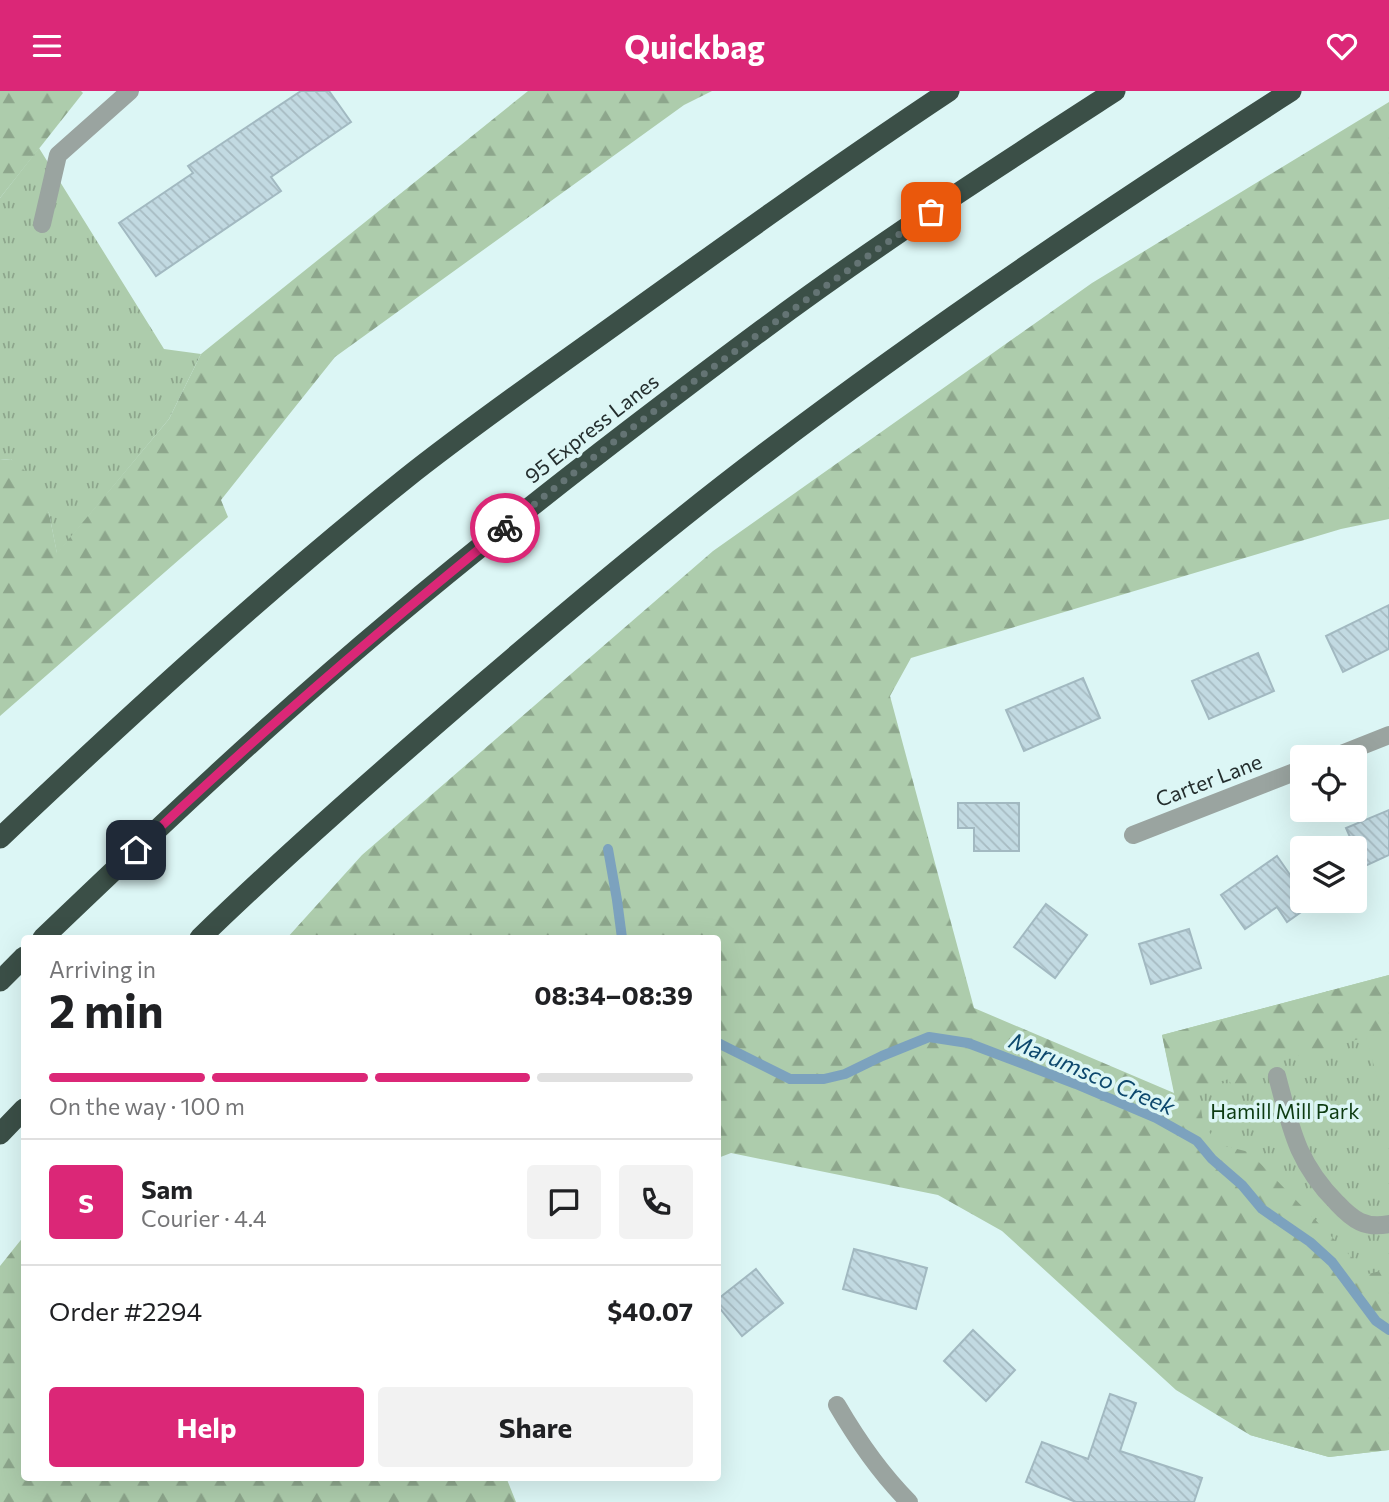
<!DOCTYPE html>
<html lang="en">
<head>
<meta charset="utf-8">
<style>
  :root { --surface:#fff; --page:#f2f2f2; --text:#202124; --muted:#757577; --line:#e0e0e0; --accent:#db2777 }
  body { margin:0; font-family:Commissioner,sans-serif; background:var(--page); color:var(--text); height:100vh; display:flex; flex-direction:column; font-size:26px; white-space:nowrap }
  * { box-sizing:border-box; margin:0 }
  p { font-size:23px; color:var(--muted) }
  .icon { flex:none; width:38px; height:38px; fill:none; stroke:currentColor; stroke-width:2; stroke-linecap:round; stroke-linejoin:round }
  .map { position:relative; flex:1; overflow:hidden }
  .drawer { position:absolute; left:21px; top:844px; width:700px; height:546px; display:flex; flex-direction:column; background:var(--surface); border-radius:7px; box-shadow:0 7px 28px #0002 }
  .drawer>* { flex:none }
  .fabs { position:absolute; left:1290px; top:654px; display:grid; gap:14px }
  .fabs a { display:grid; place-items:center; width:77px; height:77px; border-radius:7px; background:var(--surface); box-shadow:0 7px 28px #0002; font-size:35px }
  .pin { position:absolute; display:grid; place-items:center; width:60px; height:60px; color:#fff; margin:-30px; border-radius:14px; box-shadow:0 4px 10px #0006 }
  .courier { position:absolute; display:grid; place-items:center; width:70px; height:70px; margin:-35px; border:5px solid #db2777; border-radius:50%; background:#fff; color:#222; box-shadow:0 2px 9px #0007 }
  .head em { font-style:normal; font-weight:700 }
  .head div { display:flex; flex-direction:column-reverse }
  .head { display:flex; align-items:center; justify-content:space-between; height:119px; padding:0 28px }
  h1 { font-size:46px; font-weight:700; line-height:52px }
  .bar { display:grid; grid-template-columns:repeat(4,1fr); gap:10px 7px; align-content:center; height:84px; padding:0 28px }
  .bar i { height:9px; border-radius:5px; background:var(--line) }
  .bar .active { background:var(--accent) }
  .bar p { grid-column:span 4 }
  .line { display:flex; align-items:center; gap:18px; padding:0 28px; border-top:2px solid var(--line) }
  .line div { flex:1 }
  .round { display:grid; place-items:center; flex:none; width:74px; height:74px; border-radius:7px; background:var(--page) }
  .primary-button { display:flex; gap:14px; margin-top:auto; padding:14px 28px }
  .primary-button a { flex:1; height:80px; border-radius:7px; background:var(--accent); color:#fff; font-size:28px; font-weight:700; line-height:80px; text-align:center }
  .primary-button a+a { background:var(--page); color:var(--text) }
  header { display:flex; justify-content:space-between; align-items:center; height:91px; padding:0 28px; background:var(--accent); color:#fff; font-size:32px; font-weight:700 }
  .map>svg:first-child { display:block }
  .grass { fill:url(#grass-tufts) }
  .forest { fill:url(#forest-firs) }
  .garden { fill:#adccac }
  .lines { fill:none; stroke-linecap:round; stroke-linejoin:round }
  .stream { stroke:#7ca2be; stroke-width:10 }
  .building { fill:url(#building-back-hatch); stroke:#a2b9c1; stroke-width:2 }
  .minor { stroke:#9aa4a0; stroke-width:18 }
  .highway { stroke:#3b4f47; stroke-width:21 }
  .done { stroke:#647474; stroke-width:7; stroke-dasharray:0 12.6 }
  .route { stroke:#db2777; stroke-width:9 }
  .labels { text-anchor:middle; stroke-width:7; stroke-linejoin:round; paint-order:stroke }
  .street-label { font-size:21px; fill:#242e2e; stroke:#dcf6f5 }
  .park-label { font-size:21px; fill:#0d3b11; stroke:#dcf6f5 }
  .water-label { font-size:23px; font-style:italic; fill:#0d486d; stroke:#dcf6f5 }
</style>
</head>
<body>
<header><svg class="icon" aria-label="menu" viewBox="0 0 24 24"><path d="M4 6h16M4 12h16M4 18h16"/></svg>Quickbag<svg class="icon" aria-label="heart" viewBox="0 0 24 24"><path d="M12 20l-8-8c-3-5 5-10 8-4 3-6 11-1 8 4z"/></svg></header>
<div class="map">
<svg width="1389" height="1411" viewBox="0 0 1389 1411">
  <defs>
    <pattern id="grass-tufts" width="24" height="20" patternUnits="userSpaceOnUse" patternTransform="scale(1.75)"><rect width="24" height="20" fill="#adccac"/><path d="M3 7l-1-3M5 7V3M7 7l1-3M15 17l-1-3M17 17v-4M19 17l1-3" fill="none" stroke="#8da68c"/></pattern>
    <pattern id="forest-firs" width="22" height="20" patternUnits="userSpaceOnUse" patternTransform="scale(1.75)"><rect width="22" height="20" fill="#adccac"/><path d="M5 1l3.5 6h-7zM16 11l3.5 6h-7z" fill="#8da68c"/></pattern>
    <pattern id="building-back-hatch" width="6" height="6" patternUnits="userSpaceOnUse" patternTransform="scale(1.75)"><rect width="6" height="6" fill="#c2dae2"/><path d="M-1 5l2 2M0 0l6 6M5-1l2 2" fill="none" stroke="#a7bbc2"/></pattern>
  </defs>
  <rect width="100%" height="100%" fill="#dcf6f5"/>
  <g class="grass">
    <polygon points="39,57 164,258 201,263 169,328 57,463 49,422 11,368 0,369 0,107"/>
    <polygon points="1389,884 1389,1359 1329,1366 1250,1344 1162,944"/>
  </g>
  <g class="forest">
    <polygon points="0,0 81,0 83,2 0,107"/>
    <polygon points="528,0 712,0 684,14 335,266 221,409 228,426 0,625 0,369 11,368 31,385 49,422 57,462 169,328 201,263"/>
    <polygon points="1389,11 1389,428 1341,438 911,567 890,605 974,917 1174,1002 1162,944 1389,884 1389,940 1292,966 1260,977 1262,992 1233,999 1229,988 1198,997 1203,1031 1217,1053 1249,1061 1368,1183 1389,1178 1389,1359 1329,1366 1250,1344 1176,1299 1002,1140 938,1104 731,1062 718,1067 718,847 287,847 362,764 713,460 1092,192"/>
    <polygon points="24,1145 24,1386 506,1386 516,1411 0,1411 0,1175"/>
  </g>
  <polygon class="garden" points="1389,940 1389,1030 1366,946"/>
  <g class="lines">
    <g class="stream">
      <polyline points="608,758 617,809 622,847"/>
      <polyline points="718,952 790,988 824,988 845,983 882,965 929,946 968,952 1076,993 1156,1027 1197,1050 1212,1068 1242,1094 1262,1118 1310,1151 1332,1171 1376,1230 1389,1239"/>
    </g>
  </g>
  <g class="building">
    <polygon points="301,0 329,0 351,31 271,86 281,100 156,185 119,132 193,82 188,75"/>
    <polygon points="1389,514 1389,558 1343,581 1326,545"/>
    <polygon points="1258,562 1274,600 1209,628 1192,590"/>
    <polygon points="1083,587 1100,627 1024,660 1006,619"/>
    <polygon points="958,712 1019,712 1019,760 974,760 974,737 958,737"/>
    <polygon points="1389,719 1389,764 1363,776 1346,737"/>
    <polygon points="1277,765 1302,801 1302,810 1309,810 1311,814 1287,831 1277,816 1245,838 1221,804"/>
    <polygon points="1046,813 1087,844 1055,887 1014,856"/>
    <polygon points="1189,838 1201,877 1151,893 1139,853"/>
    <polygon points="854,1158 927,1177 916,1218 843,1198"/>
    <polygon points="756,1178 783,1212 742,1245 718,1215 718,1208"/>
    <polygon points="973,1239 1015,1279 986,1310 944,1270"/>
    <polygon points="1110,1303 1136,1312 1120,1360 1202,1387 1194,1411 1076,1411 1026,1391 1042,1351 1088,1368"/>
  </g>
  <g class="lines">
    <g class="minor">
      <polyline points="42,133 58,64 130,0"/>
      <polyline points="1331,667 1389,644"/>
      <polyline points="1133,744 1302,678"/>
      <path d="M1277,985C1291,1038 1297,1072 1337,1112C1353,1129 1365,1138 1389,1133"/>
      <path d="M837,1314C858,1350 880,1382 909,1411"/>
    </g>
    <g class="highway">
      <path d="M0,747C131,623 264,501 405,388C473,334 545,284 616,233C726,154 836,75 949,0"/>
      <path d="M43,847C157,738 272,629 394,527C513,427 637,332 762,239C876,154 996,77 1115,0"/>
      <path d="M200,847C290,760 384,678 479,596C572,516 666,437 764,363C934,234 1111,115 1291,0"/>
      <polyline points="0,890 24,866"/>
      <polyline points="0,1043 24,1018"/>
    </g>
  </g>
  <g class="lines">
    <path class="done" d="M505,437C642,325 786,222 931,121"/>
    <path class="route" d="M136,759C255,646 378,540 505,437"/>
  </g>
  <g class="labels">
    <g class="street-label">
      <text transform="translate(592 338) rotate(-38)" y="7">95 Express Lanes</text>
      <text transform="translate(1209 690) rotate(-21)" y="7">Carter Lane</text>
    </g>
    <g class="park-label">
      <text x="1285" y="1028">Hamill Mill Park</text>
    </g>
    <g class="water-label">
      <text transform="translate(1092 983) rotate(23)" y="8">Marumsco Creek</text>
    </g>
  </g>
</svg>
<div class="fabs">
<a><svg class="icon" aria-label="locate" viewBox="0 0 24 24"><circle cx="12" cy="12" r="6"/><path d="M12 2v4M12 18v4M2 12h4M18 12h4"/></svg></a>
<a><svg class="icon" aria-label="layers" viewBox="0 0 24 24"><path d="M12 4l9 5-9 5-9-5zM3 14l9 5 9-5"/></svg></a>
</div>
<div class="pin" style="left:931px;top:121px;background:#ea580c"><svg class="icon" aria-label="bag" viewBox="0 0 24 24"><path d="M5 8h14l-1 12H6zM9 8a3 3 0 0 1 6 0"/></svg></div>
<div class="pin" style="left:136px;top:759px;background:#1f2937"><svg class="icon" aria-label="home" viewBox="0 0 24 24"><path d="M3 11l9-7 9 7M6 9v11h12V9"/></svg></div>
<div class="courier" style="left:505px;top:437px"><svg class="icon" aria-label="bike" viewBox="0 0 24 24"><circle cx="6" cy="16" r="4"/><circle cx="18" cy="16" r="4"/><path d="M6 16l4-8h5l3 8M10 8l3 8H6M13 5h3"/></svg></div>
<section class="drawer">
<div class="head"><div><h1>2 min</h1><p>Arriving in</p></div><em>08:34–08:39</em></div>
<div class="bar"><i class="active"></i><i class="active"></i><i class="active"></i><i></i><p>On the way · 100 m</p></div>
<div class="line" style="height:126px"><b class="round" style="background:var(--accent);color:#fff">S</b><div><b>Sam</b><p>Courier · 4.4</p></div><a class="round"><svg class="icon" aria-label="chat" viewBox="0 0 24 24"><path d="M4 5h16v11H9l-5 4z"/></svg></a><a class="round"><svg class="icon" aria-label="phone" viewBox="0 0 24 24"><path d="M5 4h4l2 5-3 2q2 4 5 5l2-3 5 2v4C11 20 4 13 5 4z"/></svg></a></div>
<div class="line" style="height:91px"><div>Order #2294</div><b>$40.07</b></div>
<div class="primary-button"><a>Help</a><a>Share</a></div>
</section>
</div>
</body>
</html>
